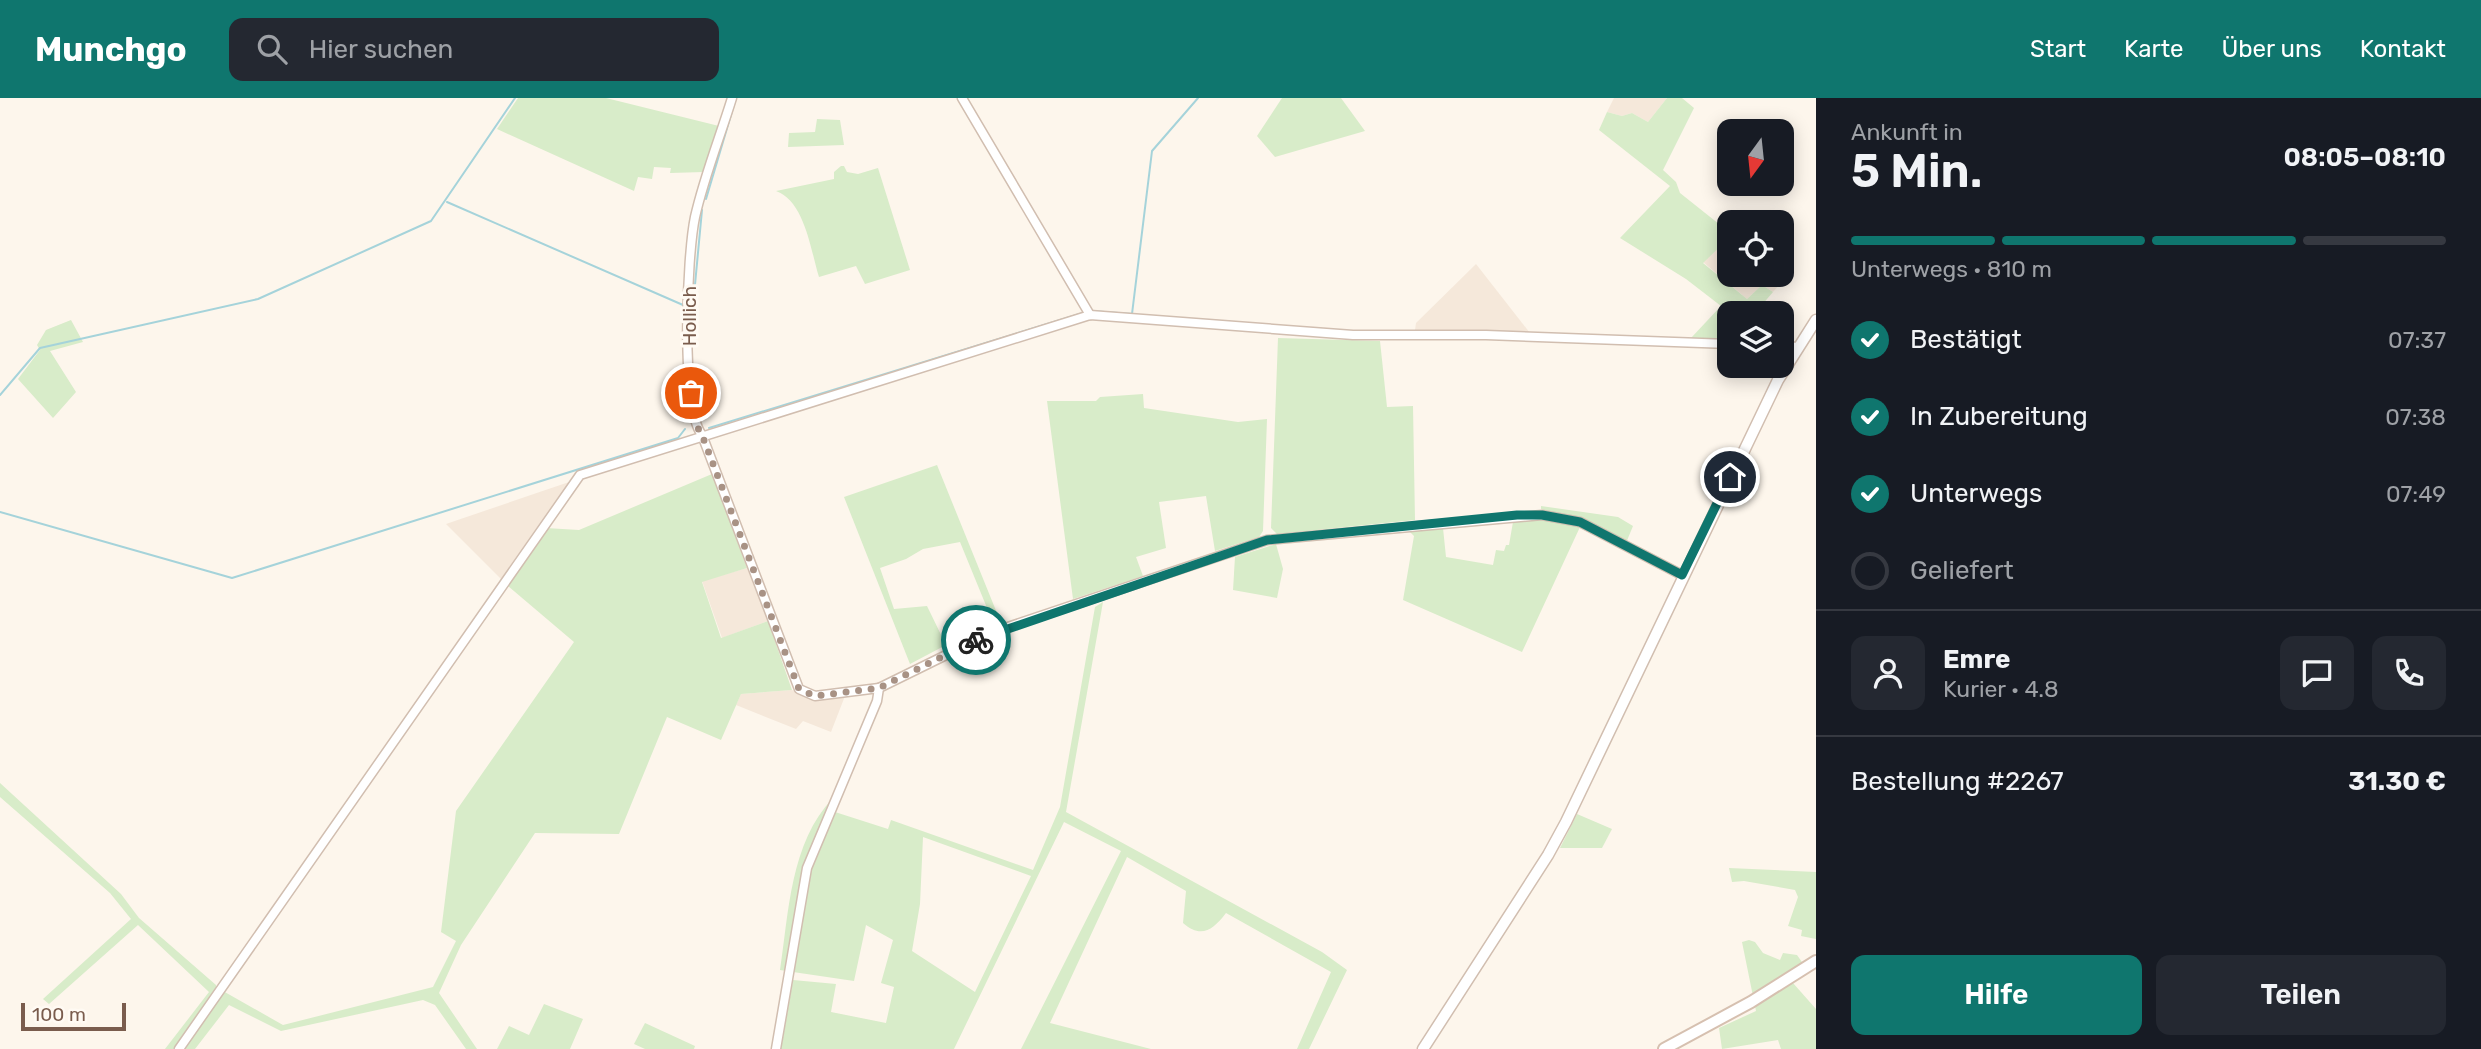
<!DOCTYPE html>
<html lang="de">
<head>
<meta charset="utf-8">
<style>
  :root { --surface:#171b24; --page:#242831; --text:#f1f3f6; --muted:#9ea1a6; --line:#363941; --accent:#0f766e }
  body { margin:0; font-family:Rubik,sans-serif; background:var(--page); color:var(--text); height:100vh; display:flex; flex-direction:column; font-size:26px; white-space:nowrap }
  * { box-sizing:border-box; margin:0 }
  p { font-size:23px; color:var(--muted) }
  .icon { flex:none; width:38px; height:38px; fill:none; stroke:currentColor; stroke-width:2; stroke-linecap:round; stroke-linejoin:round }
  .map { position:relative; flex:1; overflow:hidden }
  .details { display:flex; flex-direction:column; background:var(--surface); width:665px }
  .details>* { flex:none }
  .needle { width:46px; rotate:195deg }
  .tools { position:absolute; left:1717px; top:21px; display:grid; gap:14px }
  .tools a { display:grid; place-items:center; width:77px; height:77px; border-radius:14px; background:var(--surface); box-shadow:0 4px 18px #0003; font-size:35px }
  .scale { position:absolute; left:21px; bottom:18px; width:105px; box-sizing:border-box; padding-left:7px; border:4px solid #7a5c4d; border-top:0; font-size:19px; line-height:24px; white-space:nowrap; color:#7a5c4d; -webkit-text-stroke:5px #fffaf3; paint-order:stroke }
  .pin { position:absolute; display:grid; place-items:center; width:60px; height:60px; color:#fff; margin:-30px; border:4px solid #fff; border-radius:50%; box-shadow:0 2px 7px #0007 }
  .courier { position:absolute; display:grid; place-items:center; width:70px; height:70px; margin:-35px; border:5px solid #0f766e; border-radius:50%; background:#fff; color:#222; box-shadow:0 2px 9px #0007 }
  .overview em { font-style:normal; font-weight:600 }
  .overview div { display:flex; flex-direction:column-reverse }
  .overview { display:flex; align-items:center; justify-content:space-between; height:119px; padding:0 35px }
  h1 { font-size:46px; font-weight:600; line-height:52px }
  .bar { display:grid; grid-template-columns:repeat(4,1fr); gap:10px 7px; align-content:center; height:84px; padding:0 35px }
  .bar i { height:9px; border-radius:5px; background:var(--line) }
  .bar .current { background:var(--accent) }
  .bar p { grid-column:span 4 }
  .line { display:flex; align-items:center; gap:18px; padding:0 35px; border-top:2px solid var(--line) }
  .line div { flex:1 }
  .round { display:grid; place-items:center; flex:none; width:74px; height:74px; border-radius:14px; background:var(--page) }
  ol { padding:0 35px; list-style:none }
  li { display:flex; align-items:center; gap:21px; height:77px }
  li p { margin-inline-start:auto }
  li .icon { padding:7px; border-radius:50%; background:var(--accent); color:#fff; stroke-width:4 }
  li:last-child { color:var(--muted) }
  li i { width:38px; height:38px; border:4px solid var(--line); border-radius:50% }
  .action { display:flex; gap:14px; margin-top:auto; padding:14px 35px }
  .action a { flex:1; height:80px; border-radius:14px; background:var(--accent); color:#fff; font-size:28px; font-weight:600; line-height:80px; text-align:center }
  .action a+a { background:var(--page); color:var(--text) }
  header { display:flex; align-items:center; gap:42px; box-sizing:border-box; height:98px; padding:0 35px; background:var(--accent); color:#fff }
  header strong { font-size:33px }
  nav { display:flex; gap:38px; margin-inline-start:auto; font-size:24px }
  .search { width:490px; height:63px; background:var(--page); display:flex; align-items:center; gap:18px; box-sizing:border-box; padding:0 24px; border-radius:14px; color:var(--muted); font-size:26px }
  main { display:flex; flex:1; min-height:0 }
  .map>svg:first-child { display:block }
  .residential { fill:#f5e8da }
  .green { fill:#d8ecc9; fill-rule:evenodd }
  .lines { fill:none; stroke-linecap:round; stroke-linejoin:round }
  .stream { stroke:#a5d3da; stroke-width:2 }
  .minor-casing { stroke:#d1beb0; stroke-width:11 }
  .tertiary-casing { stroke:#d1beb0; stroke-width:13 }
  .secondary-casing { stroke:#d6c0b0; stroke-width:14 }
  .minor { stroke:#fff; stroke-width:8 }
  .tertiary { stroke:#fff; stroke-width:10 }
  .secondary { stroke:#fff; stroke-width:10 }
  .done { stroke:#a89285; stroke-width:7; stroke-dasharray:0 12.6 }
  .route { stroke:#0f766e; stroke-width:9 }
  .labels { text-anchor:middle; stroke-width:6; stroke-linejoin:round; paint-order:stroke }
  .street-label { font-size:19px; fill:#7a5c4d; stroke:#fffaf3 }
</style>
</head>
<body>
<header>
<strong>Munchgo</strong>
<div class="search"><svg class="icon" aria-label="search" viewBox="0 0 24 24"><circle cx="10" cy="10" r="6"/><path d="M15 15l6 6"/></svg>Hier suchen</div>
<nav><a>Start</a><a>Karte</a><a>Über uns</a><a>Kontakt</a></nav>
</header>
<main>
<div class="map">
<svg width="1816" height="951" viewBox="0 0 1816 951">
  <rect width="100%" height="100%" fill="#fdf6ec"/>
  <g class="residential">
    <polygon points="1614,0 1667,0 1648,24 1632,15 1622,18 1607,14"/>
    <polygon points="1729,140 1729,177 1782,176 1786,179 1773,194 1762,187 1747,201 1703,164"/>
    <polygon points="1476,166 1530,235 1415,232 1416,225"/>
    <polygon points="572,383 501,481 446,426"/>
    <polygon points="747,470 768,523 722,540 702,483"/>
    <polygon points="792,592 813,601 845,598 831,634 803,623 796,631 736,607 741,596"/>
  </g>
  <g class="green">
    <polygon points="518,0 606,0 719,28 704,74 670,75 671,70 654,69 652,81 638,79 634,93 497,31"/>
    <polygon points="1282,0 1341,0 1365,33 1275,59 1257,38"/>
    <polygon points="1667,0 1682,0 1694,10 1663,72 1676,84 1680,95 1729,134 1729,140 1703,165 1747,201 1762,187 1773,194 1755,215 1729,215 1729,241 1691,240 1721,208 1686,181 1620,140 1670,88 1599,32 1607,14 1622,18 1632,15 1648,24"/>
    <polygon points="817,21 840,22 844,47 788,49 789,35 815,34"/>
    <path d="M841,68H844L847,74L858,76L878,70L910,172L865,186L856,168L819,179C811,154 805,103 776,93L834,81V74Z"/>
    <polygon points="71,222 83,244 50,253 76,294 53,320 18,281 40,252 37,247 46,232"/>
    <polygon points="1278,240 1380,243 1387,309 1413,308 1415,422 1277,436 1271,430"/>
    <polygon points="1143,296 1144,310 1238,324 1267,321 1263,433 1259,439 1215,453 1206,398 1159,404 1166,450 1136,459 1143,478 1073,501 1047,303 1096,303 1100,299"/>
    <polygon points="937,367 1001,525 994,527 960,444 923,451 906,461 880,470 894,511 927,508 946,547 910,566 844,399"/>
    <polygon points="712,376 747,470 702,484 721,540 768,523 792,592 741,596 721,642 667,619 619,736 535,735 461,847 439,895 477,951 466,951 435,907 423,902 281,933 229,907 195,951 183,951 223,893 283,927 433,889 456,843 441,834 456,713 574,544 508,488 546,430 579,432"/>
    <polygon points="1541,408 1618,419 1633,428 1626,445 1580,421 1541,411"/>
    <polygon points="1540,421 1580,429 1522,554 1403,502 1414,438 1409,433 1443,430 1446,459 1493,467 1496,452 1504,453 1506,447 1509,447 1513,424"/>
    <polygon points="1276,446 1283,471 1277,500 1233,492 1235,459"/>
    <path d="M1103,504L1066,714L1322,854L1347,872L1309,951H1297L1331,874L1226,815C1213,832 1201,841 1183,825L1186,793L1127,759L1050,925L1151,951H1021L1121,753L1064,724L954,951H781L793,882L836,886L831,914L886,925L894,889L881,885L893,842L866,827L854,883L793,874L810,773L835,714L888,731L891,722L1033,772L1060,709L1095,509ZM923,739L1031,778L975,894L912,853L920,806Z"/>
    <polygon points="0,685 121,796 139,820 216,887 216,893 176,951 165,951 209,894 138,827 49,906 43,901 131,821 110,795 0,699"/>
    <path d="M833,700L803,771L786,873L780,872C789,814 790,745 833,700Z"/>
    <polygon points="1577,716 1612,731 1602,750 1560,750"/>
    <polygon points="1729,770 1816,774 1816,841 1801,838 1802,832 1788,828 1798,799 1795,792 1744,783 1732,784"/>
    <polygon points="1749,842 1755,844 1763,855 1780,862 1783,855 1797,857 1809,874 1793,885 1816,911 1816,951 1781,951 1778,942 1722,951 1719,930 1756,913 1742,844"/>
    <polygon points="544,906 583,921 570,951 497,951 509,928 529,937"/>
    <polygon points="645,925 695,948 694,951 645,951 634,946"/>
  </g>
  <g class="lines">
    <g class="stream">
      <polyline points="706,101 736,0"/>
      <polyline points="447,104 683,207"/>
      <polyline points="693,208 702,112"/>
      <polyline points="1091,213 1132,216 1152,53 1198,0"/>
      <polyline points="0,297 40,250 258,201 431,123 515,0"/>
      <polyline points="709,330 1086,214"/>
      <polyline points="0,414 232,480 678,340 685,331"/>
    </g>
    <defs>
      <g id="minor">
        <path d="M732,0C720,39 704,79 695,119C687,157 680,309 702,337L799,591L815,598L879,590"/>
        <polyline points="962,0 1090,217"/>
        <polyline points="1782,248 1798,249"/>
        <polyline points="179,951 580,377 1090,217 1353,237 1486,237 1729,246"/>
        <polyline points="776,951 807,770 877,603 879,590 993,534 1267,442 1542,417 1580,424 1682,477"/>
      </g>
      <polyline id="tertiary" points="1423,951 1548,757 1566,724 1778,282 1816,222"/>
      <polyline id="secondary" points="1664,951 1751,904 1816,863"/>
    </defs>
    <use href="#minor" class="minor-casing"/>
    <use href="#tertiary" class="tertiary-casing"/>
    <use href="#secondary" class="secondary-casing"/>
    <use href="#minor" class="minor"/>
    <use href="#tertiary" class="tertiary"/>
    <use href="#secondary" class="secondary"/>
  </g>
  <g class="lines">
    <polyline class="done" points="691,295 692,320 702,337 799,591 815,598 879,590 976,542"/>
    <polyline class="route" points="976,542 1267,442 1517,417 1542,417 1580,424 1682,477 1730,379"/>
  </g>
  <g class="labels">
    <g class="street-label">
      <text transform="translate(689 218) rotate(-90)" y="7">Hollich</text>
    </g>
  </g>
</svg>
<div class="tools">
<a><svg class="needle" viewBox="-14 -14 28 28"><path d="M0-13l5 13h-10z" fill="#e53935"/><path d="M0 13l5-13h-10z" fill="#9ea1a6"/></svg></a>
<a><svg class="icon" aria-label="locate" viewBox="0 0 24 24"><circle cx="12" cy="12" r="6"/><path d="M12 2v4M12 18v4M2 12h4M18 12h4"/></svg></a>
<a><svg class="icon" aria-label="layers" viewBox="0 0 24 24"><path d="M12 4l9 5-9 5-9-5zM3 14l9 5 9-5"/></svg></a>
</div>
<div class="scale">100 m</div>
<div class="pin" style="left:691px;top:295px;background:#ea580c"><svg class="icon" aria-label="bag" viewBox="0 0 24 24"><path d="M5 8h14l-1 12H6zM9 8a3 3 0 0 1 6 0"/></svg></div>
<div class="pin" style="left:1730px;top:379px;background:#1f2937"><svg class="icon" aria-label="home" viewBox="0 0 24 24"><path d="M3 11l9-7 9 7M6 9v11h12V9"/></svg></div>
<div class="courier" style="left:976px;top:542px"><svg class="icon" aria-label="bike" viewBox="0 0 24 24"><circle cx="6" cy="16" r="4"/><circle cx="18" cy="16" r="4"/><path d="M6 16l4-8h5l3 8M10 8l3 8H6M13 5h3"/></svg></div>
</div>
<section class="details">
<div class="overview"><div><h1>5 Min.</h1><p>Ankunft in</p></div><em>08:05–08:10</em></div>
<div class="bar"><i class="current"></i><i class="current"></i><i class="current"></i><i></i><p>Unterwegs · 810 m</p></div>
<ol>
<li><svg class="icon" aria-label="check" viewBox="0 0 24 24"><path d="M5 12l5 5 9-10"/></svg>Bestätigt<p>07:37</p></li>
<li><svg class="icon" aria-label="check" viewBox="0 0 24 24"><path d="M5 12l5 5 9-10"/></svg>In Zubereitung<p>07:38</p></li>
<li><svg class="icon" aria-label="check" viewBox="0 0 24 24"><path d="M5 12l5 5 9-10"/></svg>Unterwegs<p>07:49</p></li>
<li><i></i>Geliefert</li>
</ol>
<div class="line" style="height:126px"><a class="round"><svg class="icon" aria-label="person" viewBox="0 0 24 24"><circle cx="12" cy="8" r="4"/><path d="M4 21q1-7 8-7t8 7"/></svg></a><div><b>Emre</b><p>Kurier · 4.8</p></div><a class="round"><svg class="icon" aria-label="chat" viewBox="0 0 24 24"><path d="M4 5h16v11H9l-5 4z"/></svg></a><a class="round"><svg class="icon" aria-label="phone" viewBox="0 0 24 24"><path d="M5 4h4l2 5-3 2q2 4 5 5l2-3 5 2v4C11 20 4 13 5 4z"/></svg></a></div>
<div class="line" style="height:91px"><div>Bestellung #2267</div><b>31.30 €</b></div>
<div class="action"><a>Hilfe</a><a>Teilen</a></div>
</section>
</main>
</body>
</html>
